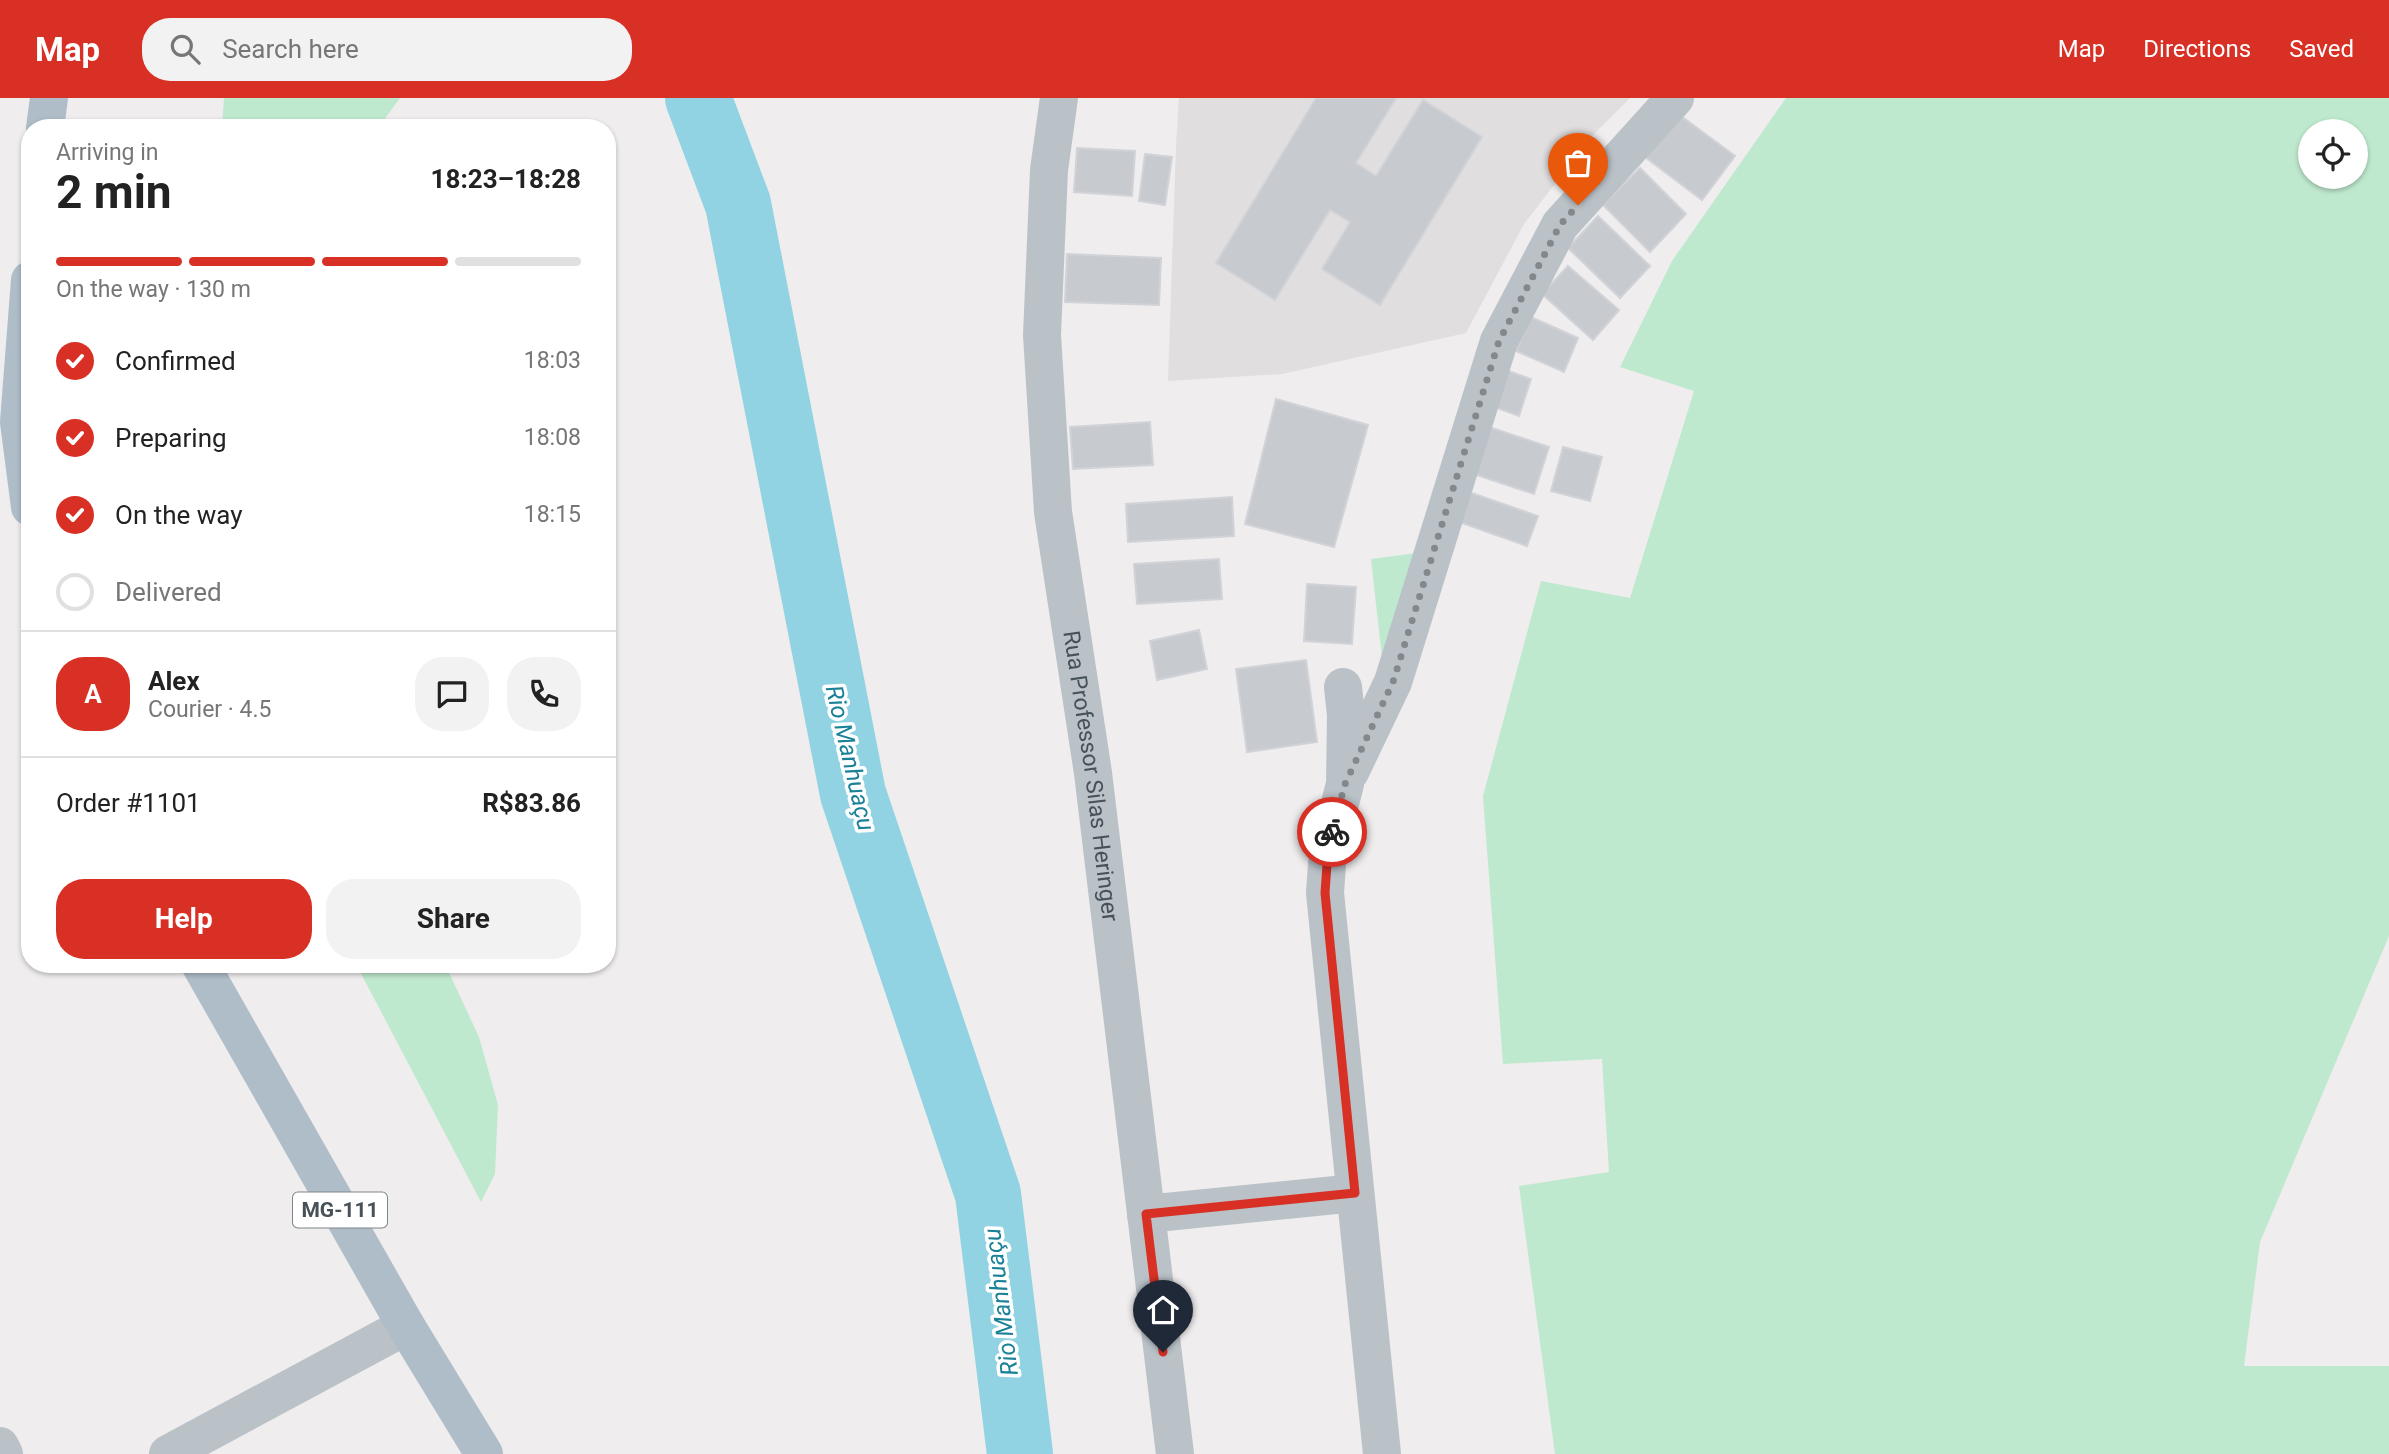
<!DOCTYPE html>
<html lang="en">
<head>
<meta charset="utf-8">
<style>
  :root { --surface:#fff; --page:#f2f2f2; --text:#222; --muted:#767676; --line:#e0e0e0; --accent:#d93025 }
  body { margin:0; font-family:Roboto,sans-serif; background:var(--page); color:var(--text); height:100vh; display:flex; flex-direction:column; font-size:26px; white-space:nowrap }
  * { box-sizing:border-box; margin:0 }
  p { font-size:23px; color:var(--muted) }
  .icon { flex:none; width:38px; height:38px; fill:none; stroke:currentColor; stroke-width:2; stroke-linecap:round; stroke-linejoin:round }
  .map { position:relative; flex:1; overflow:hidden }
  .details { position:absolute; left:21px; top:21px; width:595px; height:854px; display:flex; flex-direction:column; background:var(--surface); border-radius:28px; box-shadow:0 2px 5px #0004 }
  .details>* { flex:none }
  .buttons { position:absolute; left:2298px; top:21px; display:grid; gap:14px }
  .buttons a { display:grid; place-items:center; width:70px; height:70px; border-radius:50%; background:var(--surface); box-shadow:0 2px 5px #0004; font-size:35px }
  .pin { position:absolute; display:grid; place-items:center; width:60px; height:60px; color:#fff; margin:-72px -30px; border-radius:50% 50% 50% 0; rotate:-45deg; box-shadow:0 0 7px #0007 }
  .pin .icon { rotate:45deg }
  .courier { position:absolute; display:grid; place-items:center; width:70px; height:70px; margin:-35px; border:5px solid #d93025; border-radius:50%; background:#fff; color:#222; box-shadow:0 2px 9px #0007 }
  .head em { font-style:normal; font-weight:700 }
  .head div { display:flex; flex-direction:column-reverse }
  .head { display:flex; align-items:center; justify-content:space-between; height:119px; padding:0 35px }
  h1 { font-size:46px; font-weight:700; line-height:52px }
  .bar { display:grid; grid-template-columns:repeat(4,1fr); gap:10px 7px; align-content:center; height:84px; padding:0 35px }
  .bar i { height:9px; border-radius:5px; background:var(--line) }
  .bar .active { background:var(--accent) }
  .bar p { grid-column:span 4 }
  .line { display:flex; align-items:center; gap:18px; padding:0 35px; border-top:2px solid var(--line) }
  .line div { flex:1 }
  .round { display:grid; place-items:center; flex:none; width:74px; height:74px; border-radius:28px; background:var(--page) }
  ol { padding:0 35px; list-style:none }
  li { display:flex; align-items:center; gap:21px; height:77px }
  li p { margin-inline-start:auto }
  li .icon { padding:7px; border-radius:50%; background:var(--accent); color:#fff; stroke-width:4 }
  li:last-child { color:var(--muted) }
  li i { width:38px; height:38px; border:4px solid var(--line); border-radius:50% }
  .button { display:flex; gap:14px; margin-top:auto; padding:14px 35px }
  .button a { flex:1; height:80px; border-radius:28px; background:var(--accent); color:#fff; font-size:28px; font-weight:700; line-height:80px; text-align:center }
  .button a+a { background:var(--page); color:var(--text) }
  header { display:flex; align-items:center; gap:42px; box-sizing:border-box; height:98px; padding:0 35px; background:var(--accent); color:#fff }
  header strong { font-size:33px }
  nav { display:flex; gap:38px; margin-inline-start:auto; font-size:24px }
  .search { width:490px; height:63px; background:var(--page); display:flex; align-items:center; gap:18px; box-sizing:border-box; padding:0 24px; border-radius:28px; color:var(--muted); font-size:26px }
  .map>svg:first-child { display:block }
  .education { fill:#e0dede }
  .green { fill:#bfe9ce; fill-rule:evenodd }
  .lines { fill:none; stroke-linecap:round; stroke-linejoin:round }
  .river { stroke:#91d3e2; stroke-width:66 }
  .building { fill:#c7cacf; stroke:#d1d3d8; stroke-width:2 }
  .minor { stroke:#bac2c8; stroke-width:38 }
  .major { stroke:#afbdc9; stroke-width:38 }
  .done { stroke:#82888c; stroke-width:7; stroke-dasharray:0 12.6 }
  .route { stroke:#d93025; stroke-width:9 }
  .labels { text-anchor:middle; stroke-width:7; stroke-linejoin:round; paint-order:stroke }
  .shield { fill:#fff; stroke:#7e858a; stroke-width:2 }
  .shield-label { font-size:21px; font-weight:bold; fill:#475158 }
  .street-label { font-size:23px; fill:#475158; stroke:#fff }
  .water-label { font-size:24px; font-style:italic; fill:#1b8198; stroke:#fff }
</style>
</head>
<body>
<header>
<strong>Map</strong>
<div class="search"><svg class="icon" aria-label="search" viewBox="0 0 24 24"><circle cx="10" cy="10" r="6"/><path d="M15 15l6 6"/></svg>Search here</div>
<nav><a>Map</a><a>Directions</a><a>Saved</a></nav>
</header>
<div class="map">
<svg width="2389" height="1356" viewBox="0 0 2389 1356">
  <rect width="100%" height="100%" fill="#efeded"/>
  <polygon class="education" points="1179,0 1630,0 1591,39 1524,126 1466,235 1282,276 1168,283 1176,48"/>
  <g class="green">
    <polygon points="224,0 400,0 386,19 384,30 222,30"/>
    <path d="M1786,0H2389V838L2260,1144L2244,1268H2389V1356H1555L1519,1088L1609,1074L1602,961L1503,966L1483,698L1541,483L1630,500L1694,293L1620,269L1672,163ZM2356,33V79H2310V33Z"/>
    <polygon points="1447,451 1384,578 1371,461"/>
    <polygon points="356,866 445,866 479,939 498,1007 495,1076 481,1104"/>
  </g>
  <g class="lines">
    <polyline class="river" points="698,0 738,106 853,696 988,1096 1020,1356"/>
  </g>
  <g class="building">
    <polygon points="1316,0 1396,0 1356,65 1376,78 1423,2 1482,39 1380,207 1322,171 1350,124 1330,112 1275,202 1216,165"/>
    <polygon points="1677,15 1735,58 1702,102 1645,59"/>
    <polygon points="1077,50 1135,53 1132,98 1074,94"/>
    <polygon points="1145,56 1172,59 1165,107 1139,103"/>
    <polygon points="1640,70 1686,116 1650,154 1603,107"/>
    <polygon points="1598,118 1650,168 1620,200 1568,150"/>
    <polygon points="1067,156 1161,160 1159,207 1065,204"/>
    <polygon points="1568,168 1619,212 1593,242 1542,196"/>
    <polygon points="1531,219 1578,240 1564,274 1516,253"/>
    <polygon points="1506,272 1531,281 1519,318 1494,309"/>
    <polygon points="1276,301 1368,327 1334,449 1245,426"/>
    <polygon points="1150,324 1153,367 1073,371 1070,329"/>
    <polygon points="1486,328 1549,349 1534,396 1471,375"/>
    <polygon points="1563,349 1602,359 1590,403 1551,393"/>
    <polygon points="1466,393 1538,418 1527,448 1456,423"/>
    <polygon points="1232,399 1234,438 1128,444 1126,406"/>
    <polygon points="1219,461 1222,501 1137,506 1134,466"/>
    <polygon points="1307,486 1356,489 1352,546 1304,543"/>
    <polygon points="1199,532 1207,571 1157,582 1150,543"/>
    <polygon points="1306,562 1317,644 1247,654 1236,571"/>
  </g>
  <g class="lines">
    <g class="minor">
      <path id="s1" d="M1059,0L1049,72L1042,237L1053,414L1093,675L1175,1356"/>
      <polyline points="1343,589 1346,617 1345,686 1328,752 1325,795 1382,1356"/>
      <polyline points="1350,674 1393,584 1499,243 1560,127 1675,0"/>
      <polyline points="1146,1116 1355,1095"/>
      <polyline points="0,1348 4,1356"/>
      <polyline points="168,1356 406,1228"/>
    </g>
    <g class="major">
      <polyline points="45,30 49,0"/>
      <polyline points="30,182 19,324 30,409"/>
      <polyline points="200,866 406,1228 484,1356"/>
    </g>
  </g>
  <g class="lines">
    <polyline class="done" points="1332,734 1345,686 1393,584 1499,243 1560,127 1578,107"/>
    <polyline class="route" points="1163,1254 1146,1116 1355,1095 1325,795 1328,752 1332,734"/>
  </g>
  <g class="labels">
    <rect class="shield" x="293" y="1094.5" width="94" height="35" rx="5"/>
    <g class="shield-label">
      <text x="340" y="1119">MG-111</text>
    </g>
    <g class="street-label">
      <text dy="8" stroke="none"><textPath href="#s1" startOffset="682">Rua Professor Silas Heringer</textPath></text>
    </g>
    <g class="water-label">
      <text transform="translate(850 660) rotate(77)" y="8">Rio Manhuaçu</text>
      <text transform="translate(1001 1204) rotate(-97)" y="8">Rio Manhuaçu</text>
    </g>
  </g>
</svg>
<div class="buttons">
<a><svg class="icon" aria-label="locate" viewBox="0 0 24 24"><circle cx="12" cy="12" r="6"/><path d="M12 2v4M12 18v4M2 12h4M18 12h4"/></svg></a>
</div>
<div class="pin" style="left:1578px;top:107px;background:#ea580c"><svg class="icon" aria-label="bag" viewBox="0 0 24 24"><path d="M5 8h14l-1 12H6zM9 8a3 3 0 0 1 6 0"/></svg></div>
<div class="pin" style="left:1163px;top:1254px;background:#1f2937"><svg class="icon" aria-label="home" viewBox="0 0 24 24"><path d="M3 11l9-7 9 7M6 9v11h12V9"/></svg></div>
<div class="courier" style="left:1332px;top:734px"><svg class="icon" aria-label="bike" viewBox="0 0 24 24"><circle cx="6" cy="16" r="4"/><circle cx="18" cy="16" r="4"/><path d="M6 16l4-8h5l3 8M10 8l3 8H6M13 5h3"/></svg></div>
<section class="details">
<div class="head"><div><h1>2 min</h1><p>Arriving in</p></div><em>18:23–18:28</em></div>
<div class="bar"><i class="active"></i><i class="active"></i><i class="active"></i><i></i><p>On the way · 130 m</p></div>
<ol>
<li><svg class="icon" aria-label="check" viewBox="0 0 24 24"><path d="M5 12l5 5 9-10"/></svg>Confirmed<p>18:03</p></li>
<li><svg class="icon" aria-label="check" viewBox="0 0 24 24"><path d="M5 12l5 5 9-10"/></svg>Preparing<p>18:08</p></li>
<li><svg class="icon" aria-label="check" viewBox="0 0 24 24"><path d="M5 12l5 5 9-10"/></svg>On the way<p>18:15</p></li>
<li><i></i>Delivered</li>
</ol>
<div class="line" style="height:126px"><b class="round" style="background:var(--accent);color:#fff">A</b><div><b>Alex</b><p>Courier · 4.5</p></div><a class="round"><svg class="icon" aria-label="chat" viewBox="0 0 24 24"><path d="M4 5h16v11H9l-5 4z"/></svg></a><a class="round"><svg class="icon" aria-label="phone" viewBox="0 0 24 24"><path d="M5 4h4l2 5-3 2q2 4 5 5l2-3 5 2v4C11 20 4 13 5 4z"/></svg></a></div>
<div class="line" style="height:91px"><div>Order #1101</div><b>R$83.86</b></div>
<div class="button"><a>Help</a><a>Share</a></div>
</section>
</div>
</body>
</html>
